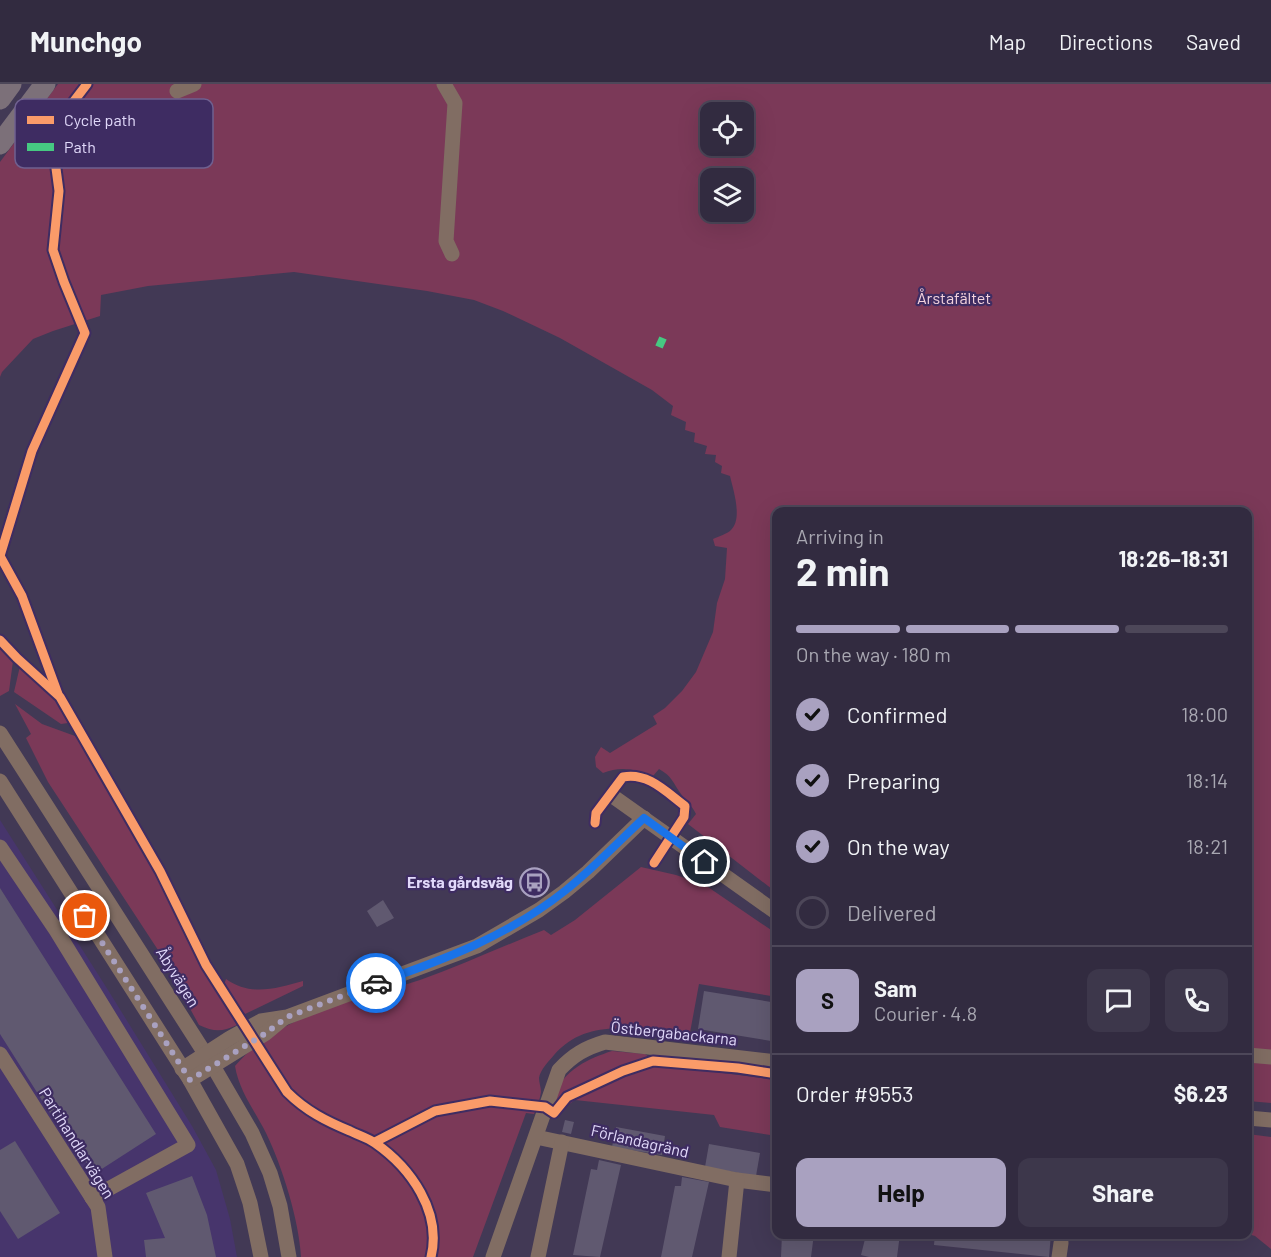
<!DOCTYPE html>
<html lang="en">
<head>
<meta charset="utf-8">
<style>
  :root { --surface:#322b40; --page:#3d374b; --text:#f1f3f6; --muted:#a8a7b1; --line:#4d4759; --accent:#a9a1c0 }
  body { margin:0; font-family:Barlow,sans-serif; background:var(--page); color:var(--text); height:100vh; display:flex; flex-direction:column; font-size:22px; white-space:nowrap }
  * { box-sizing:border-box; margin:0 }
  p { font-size:20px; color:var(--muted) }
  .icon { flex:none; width:33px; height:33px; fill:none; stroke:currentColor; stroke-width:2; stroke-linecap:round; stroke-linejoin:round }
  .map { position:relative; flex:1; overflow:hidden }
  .panel { position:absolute; left:772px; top:423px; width:480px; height:732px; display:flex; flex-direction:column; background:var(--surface); border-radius:12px; box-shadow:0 6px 24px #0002,0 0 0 2px var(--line) }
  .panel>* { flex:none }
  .fabs { position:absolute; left:700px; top:18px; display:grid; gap:12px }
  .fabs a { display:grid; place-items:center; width:54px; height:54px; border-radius:12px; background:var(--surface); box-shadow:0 6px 24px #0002,0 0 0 2px var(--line); font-size:30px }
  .pin { position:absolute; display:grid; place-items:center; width:51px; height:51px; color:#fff; margin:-26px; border:3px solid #fff; border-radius:50%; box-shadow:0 2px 6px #0007 }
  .courier { position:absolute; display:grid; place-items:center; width:60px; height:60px; margin:-30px; border:4px solid #1a73e8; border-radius:50%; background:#fff; color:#222; box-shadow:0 2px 8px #0007 }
  .summary em { font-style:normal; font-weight:700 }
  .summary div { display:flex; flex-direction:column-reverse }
  .summary { display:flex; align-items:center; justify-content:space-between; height:102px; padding:0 24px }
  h1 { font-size:39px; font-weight:700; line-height:45px }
  .bar { display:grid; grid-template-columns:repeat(4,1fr); gap:9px 6px; align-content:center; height:72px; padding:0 24px }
  .bar i { height:8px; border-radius:4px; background:var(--line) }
  .bar .selected { background:var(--accent) }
  .bar p { grid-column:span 4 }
  .line { display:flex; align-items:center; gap:15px; padding:0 24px; border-top:2px solid var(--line) }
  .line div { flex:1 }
  .round { display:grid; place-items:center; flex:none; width:63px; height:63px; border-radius:12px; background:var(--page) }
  ol { padding:0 24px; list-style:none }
  li { display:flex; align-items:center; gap:18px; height:66px }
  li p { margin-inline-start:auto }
  li .icon { padding:6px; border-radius:50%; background:var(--accent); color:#111; stroke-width:4 }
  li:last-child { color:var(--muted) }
  li i { width:33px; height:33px; border:3px solid var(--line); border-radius:50% }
  .primary-button { display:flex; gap:12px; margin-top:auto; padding:12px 24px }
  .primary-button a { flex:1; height:69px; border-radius:12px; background:var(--accent); color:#111; font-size:24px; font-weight:700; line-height:69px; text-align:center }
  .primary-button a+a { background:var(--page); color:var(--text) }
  header { display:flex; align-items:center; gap:36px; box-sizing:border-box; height:84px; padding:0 30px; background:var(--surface); border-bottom:2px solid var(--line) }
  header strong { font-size:28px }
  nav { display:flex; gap:33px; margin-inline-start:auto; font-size:21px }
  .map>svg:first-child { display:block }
  .built { fill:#47356c }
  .green { fill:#7b3958; fill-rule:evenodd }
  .building { fill:#605970 }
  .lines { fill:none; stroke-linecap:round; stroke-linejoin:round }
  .minor { stroke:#816d63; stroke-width:15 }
  .highway { stroke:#7c7079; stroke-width:21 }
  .quiet { stroke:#46c982; stroke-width:8; stroke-dasharray:15 8; stroke-linecap:butt }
  .cycleway-casing { stroke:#3e2c62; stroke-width:13 }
  .cycleway { stroke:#fa9b69; stroke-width:9 }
  .done { stroke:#a9a1c0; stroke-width:6; stroke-dasharray:0 10.8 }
  .route { stroke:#1a73e8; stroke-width:8 }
  .labels { text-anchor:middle; stroke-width:4.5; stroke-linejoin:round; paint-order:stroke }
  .park-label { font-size:16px; fill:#f4d3dd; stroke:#3e2c62 }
  .poi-label { font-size:16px; font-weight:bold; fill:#e1d9fa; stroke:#3e2c62; text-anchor:end }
  .street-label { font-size:16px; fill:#e1d9fa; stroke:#3e2c62 }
  .key { fill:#3e2c62; stroke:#6f6090; stroke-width:1.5 }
  .key-label { font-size:16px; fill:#e1d9fa }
</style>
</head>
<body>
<header>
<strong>Munchgo</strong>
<nav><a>Map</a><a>Directions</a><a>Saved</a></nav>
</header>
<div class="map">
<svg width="1271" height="1173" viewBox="0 0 1271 1173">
  <rect width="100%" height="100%" fill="#423955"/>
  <polygon class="built" points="0,736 108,906 192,1042 216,1086 230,1135 237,1173 0,1173"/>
  <g class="green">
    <path d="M58,0H1271V1019L1248,1017V428H777V809L688,740L696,730C692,721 686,718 681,710C673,699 672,692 659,685L653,692C636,685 620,682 603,689L596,683L595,673L601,663L610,669L657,640L653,632L665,624L682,607L696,588L713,548L717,519L725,495L727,464L715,462L713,455C719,452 727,450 731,446C743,435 733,405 730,392L721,389L722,382L715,378L716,371L705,370L707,362L694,358L695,349L685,346L686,338L671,331L673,322L652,306L560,254L503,227L474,216L427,207L294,188L148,202L101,211L100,232L53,247L33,255L2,288L0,293V78ZM711,28H744V62H711ZM711,94H744V128H711Z"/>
    <polygon points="0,564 13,577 9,607 0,612"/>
    <polygon points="20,582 51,610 68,636 68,639 61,640 14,608"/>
    <path d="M15,620L42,640L75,652L89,672L161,795L181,836L195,869L237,941C222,948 214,948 199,941L158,866L48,698L26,654L31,650Z"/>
    <path d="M641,783L676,791L705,801L777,850V913L699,900L689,954C642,947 590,930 554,971C549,977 540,986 539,994C539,999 541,1003 541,1008C540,1015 537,1023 534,1030L526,1029L473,1173H301C299,1136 282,1082 266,1049C255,1027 239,1007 235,982C281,928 357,917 420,896C462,881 503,862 544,846L551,851L575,836Z"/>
    <path d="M226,895C251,913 277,904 303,897V902L245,930L226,909L224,901Z"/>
    <path d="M612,967L645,970L660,981L777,996V1052L720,1043L714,1031L575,1016L554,1031C554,1026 554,1018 555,1012C562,986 590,974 612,967Z"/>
    <polygon points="1248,1050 1271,1053 1271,1165 1255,1152 1248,1150"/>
  </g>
  <g class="building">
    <polygon points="0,804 156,1050 94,1090 81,1071 78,1073 0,950"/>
    <polygon points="383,816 394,834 377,843 367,827"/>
    <polygon points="704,907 777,919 777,958 698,945"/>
    <polygon points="565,1036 574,1038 571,1050 562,1048"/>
    <polygon points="616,1043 665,1052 662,1071 612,1063"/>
    <polygon points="15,1057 60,1129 18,1155 0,1127 0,1066"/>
    <polygon points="709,1060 760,1069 756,1092 705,1083"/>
    <polygon points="599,1076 621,1081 600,1173 573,1171 591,1085 597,1086"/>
    <polygon points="192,1092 207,1131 216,1173 146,1173 144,1156 165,1154 146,1109"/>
    <polygon points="682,1093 709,1098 692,1173 661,1173 675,1102 681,1102"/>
    <polygon points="782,1150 814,1150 811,1173 781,1173"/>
    <polygon points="871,1150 900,1150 897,1173 869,1173 861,1171 865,1155 871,1156"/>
    <polygon points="935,1150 1051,1150 1049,1173 934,1161"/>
  </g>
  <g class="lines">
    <g class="minor">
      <polyline points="444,0 455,19 446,157 452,170"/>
      <polyline points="177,7 194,0"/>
      <polyline points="0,649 213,982 252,1049 270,1089 280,1122 289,1173"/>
      <polyline points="0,697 190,996 237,1080 250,1119 261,1173"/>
      <polyline points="611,711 777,829"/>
      <polyline points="0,763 56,846 188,1061 92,1114"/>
      <polyline points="0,970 98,1123 105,1173"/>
      <polyline points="1248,971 1271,973"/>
      <polyline points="182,985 230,954 261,937 287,933 477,862 539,826 564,808 588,788 644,734"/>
      <polyline points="190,996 266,949 284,934"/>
      <polyline points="1248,1034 1271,1036"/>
      <polyline points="536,1053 737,1096 777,1101"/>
      <path d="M493,1173L559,986C573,971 585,964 605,958L777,978"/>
      <polyline points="538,1173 562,1058"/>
      <polyline points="729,1173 737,1096"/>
      <polyline points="1059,1173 1061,1159"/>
    </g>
    <g class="highway">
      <polyline points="0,15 11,0"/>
      <polyline points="0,60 45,0"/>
    </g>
    <polyline class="quiet" points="659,263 663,254"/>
    <defs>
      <g id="cycleway">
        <polyline points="0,472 32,367 85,249 64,198 53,166 59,107 51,47 87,0"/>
        <polyline points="0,472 22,512 58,610"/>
        <path d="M0,556L17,574L60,613L160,787L206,881L287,1008C306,1027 326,1037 350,1047C358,1051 368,1054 375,1059C411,1084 442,1128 431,1173"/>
        <path d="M595,739L596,729L623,693C648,688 666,708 685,722L684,733L654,779"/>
        <polyline points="375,1058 435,1027 490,1017 545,1023 554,1029 567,1013 623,987 653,977 738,984 777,990"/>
      </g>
    </defs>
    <use href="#cycleway" class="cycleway-casing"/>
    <use href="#cycleway" class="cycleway"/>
  </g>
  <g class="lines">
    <polyline class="done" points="85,832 190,996 266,949 287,933 376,899"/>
    <path class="route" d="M376,899C444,876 510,851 566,806C594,784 618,758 644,734L705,778"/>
  </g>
  <defs>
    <symbol id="bus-ring" viewBox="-11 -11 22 22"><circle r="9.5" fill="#3e2c62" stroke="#a9a1c0" stroke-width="1.5"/><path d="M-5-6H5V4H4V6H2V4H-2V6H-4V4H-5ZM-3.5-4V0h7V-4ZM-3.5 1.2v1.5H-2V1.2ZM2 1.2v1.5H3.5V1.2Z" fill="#a9a1c0"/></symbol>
  </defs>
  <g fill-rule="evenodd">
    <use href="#bus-ring" x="518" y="782" width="33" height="33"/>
  </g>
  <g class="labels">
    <g class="park-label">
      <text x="954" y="220">Årstafältet</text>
    </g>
    <g class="poi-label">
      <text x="513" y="804">Ersta gårdsväg</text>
    </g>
    <g class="street-label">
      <text transform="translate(178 893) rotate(58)" y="6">Åbyvägen</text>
      <text transform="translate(674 949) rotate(6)" y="6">Östbergabackarna</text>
      <text transform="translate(640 1057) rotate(13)" y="6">Förlandagränd</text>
      <text transform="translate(77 1059) rotate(58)" y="6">Partihandlarvägen</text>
    </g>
  </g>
  <rect x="15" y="15" width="198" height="69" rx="9" class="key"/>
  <rect x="27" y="32" width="27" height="8" fill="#fa9b69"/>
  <rect x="27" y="59" width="27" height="8" fill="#46c982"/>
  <g class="key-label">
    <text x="64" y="42">Cycle path</text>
    <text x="64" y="69">Path</text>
  </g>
</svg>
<div class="fabs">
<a><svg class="icon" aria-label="locate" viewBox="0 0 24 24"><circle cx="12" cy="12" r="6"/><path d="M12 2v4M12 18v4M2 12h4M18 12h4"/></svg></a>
<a><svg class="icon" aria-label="layers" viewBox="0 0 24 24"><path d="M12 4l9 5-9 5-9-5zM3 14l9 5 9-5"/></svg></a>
</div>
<div class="pin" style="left:85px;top:832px;background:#ea580c"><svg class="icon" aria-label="bag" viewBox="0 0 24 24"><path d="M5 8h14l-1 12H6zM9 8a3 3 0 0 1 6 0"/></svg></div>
<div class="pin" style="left:705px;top:778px;background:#1f2937"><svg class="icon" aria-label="home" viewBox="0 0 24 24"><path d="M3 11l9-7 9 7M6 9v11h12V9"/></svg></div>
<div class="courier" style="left:376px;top:899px"><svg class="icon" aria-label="car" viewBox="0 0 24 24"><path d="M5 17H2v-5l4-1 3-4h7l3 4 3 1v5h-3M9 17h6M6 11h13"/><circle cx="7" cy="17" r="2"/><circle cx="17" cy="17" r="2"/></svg></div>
<section class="panel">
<div class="summary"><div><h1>2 min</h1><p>Arriving in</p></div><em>18:26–18:31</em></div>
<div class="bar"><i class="selected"></i><i class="selected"></i><i class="selected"></i><i></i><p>On the way · 180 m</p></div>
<ol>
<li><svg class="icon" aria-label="check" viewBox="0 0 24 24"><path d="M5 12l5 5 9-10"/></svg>Confirmed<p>18:00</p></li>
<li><svg class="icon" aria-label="check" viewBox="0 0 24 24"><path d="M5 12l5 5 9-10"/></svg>Preparing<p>18:14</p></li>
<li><svg class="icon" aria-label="check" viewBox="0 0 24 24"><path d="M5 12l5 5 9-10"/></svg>On the way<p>18:21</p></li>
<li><i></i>Delivered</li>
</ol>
<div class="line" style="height:108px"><b class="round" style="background:var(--accent);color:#111">S</b><div><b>Sam</b><p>Courier · 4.8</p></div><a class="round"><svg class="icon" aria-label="chat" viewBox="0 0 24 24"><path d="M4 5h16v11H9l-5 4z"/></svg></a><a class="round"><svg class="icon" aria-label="phone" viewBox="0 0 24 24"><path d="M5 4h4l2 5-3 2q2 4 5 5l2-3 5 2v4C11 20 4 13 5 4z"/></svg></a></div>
<div class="line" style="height:78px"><div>Order #9553</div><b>$6.23</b></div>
<div class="primary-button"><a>Help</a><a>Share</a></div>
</section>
</div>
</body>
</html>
